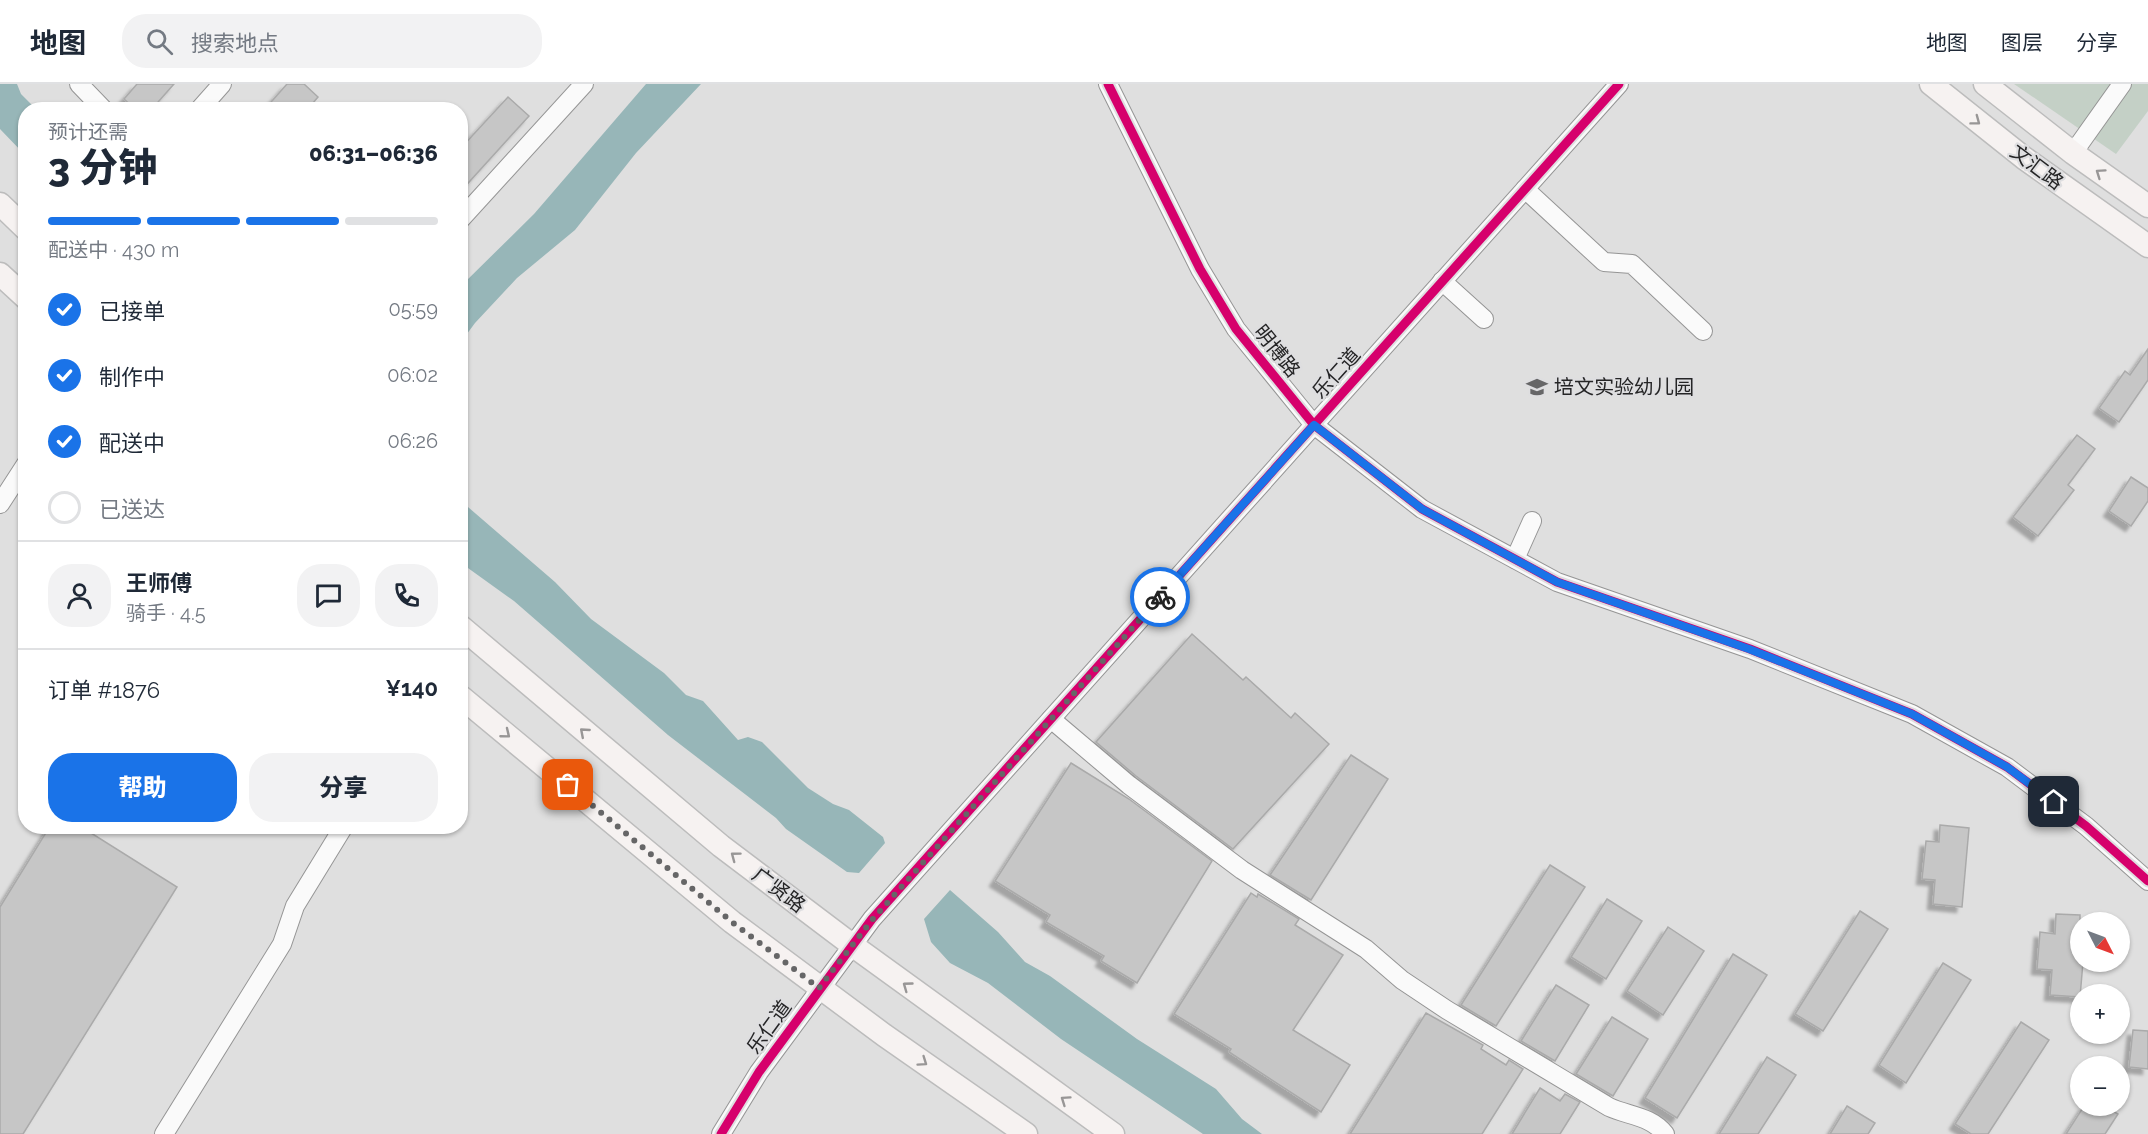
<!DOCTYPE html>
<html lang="zh">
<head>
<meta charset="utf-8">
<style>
  :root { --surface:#fff; --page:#f2f2f3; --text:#1f2937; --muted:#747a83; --line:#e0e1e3; --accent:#1a73e8 }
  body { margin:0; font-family:Raleway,"Noto Sans SC",sans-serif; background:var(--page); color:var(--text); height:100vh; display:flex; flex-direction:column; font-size:22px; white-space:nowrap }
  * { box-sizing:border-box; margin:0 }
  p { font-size:20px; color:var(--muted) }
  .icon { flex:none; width:33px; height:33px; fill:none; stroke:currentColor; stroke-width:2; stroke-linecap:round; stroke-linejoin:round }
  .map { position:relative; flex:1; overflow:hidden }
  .drawer { position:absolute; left:18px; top:18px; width:450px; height:732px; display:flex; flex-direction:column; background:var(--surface); border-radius:24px; box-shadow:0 2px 4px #0004 }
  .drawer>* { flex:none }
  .needle { width:39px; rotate:132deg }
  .controls { position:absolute; left:2070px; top:828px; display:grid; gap:12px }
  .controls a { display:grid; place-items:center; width:60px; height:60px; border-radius:50%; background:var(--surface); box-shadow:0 2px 4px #0004; font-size:30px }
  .pin { position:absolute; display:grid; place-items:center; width:51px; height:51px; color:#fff; margin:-26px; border-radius:12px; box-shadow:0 3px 9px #0006 }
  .courier { position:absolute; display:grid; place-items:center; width:60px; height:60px; margin:-30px; border:4px solid #1a73e8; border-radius:50%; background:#fff; color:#222; box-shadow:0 2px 8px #0007 }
  .head em { font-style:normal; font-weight:800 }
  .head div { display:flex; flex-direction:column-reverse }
  .head { display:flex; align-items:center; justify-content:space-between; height:102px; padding:0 30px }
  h1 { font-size:39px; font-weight:800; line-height:45px }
  .bar { display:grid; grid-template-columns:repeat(4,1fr); gap:9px 6px; align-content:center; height:72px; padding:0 30px }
  .bar i { height:8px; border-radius:4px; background:var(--line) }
  .bar .current { background:var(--accent) }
  .bar p { grid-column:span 4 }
  .line { display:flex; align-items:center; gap:15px; padding:0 30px; border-top:2px solid var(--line) }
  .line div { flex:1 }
  .round { display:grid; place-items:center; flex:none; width:63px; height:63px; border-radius:24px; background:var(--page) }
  ol { padding:0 30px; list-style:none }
  li { display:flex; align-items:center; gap:18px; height:66px }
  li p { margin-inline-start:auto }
  li .icon { padding:6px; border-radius:50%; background:var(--accent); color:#fff; stroke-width:4 }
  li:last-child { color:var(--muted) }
  li i { width:33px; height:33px; border:3px solid var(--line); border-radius:50% }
  .button { display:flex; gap:12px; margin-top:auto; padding:12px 30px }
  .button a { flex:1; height:69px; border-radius:24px; background:var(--accent); color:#fff; font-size:24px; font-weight:800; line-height:69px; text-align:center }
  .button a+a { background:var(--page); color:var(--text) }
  header { display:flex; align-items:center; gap:36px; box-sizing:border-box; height:84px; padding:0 30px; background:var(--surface); border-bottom:2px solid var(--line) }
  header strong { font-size:28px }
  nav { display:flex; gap:33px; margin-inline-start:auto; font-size:21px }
  .search { width:420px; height:54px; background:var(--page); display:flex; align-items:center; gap:15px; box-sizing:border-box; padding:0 21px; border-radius:24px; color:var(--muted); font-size:22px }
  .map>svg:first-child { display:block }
  .green { fill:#c4d0c6 }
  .water { fill:#97b6b8 }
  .building { fill:#c6c6c6; stroke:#aaa; stroke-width:1.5; filter:url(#shadow) }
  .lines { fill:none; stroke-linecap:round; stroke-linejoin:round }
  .minor-casing { stroke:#959595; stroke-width:20 }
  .major-casing { stroke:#bcbcbc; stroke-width:25 }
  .minor { stroke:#fafafa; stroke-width:18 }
  .major { stroke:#f6f2f1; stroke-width:22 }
  .cycleway-casing { stroke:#dedee0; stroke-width:13 }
  .cycleway { stroke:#d6006c; stroke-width:9 }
  .oneway { stroke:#989696 }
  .done { stroke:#666667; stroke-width:6; stroke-dasharray:0 10.8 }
  .route { stroke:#1a73e8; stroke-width:8 }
  .labels { text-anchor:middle; stroke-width:4.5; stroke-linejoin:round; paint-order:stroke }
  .street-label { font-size:20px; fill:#252526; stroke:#dedee0 }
  .poi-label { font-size:20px; fill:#252526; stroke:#dedee0; text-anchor:start }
</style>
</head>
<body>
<header>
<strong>地图</strong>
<div class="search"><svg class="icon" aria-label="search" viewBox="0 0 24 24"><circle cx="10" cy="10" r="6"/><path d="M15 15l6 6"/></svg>搜索地点</div>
<nav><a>地图</a><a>图层</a><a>分享</a></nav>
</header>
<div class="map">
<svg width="2148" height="1050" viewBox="0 0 2148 1050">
  <defs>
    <filter id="shadow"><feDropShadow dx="-5.5" dy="5.5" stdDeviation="1.5" flood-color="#0004"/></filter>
  </defs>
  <rect width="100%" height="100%" fill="#dfdfdf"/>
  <polygon class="green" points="2014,0 2148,0 2148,27 2116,70"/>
  <g class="water">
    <polygon points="0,0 17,0 21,10 36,25 26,26 25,71 0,45"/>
    <polygon points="646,0 701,0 636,69 575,146 517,194 475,239 461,258 461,202 534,130"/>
    <polygon points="461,417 555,498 591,535 664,589 686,611 703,617 738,656 748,653 762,658 808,704 833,720 849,726 883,753 885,759 859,789 847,788 786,745 776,734 668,651 514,517 461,479"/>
    <polygon points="950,806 998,848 1025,878 1050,892 1137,955 1216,1005 1242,1035 1262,1050 1203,1050 1061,955 988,899 950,879 931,858 924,835"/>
  </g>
  <g class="building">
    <polygon points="137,0 174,0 151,26 136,26 124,15"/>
    <polygon points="287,0 304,0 318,13 307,26 264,26"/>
    <polygon points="508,13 529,32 460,108 460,65"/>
    <polygon points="2148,265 2148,296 2119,338 2099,324 2125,287 2130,291"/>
    <polygon points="2077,351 2095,365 2068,401 2074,406 2038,452 2013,433"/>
    <polygon points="2131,393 2148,404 2148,417 2131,442 2109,427"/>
    <polygon points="1192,550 1243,596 1246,593 1291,634 1295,629 1329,660 1233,765 1136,692 1096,658"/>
    <polygon points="1351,671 1388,695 1311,816 1270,791"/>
    <polygon points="1071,679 1129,715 1212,777 1137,899 1101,877 1104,872 1046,838 1050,831 995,797"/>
    <polygon points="1940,741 1969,744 1962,823 1933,820 1935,796 1922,795 1926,757 1939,758"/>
    <polygon points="50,742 80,742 177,803 23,1050 0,1050 0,823"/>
    <polygon points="1550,781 1585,803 1496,942 1461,921"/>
    <polygon points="1251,809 1257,813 1258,810 1299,835 1295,841 1343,871 1293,946 1350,981 1321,1028 1229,968 1231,965 1174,930"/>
    <polygon points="1607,815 1642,837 1606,895 1571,873"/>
    <polygon points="1860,827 1888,845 1823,947 1795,930"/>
    <polygon points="2056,830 2080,831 2080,878 2083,878 2080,913 2050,911 2052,886 2037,885 2040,848 2055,850"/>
    <polygon points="1668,843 1704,867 1663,931 1627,907"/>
    <polygon points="1733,870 1767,891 1677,1034 1645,1014"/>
    <polygon points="1943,879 1971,896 1906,999 1879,981"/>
    <polygon points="1556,901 1589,921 1555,977 1521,957"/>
    <polygon points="1426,929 1483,961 1481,965 1506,981 1509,976 1523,985 1482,1050 1350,1050"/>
    <polygon points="1612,933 1648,955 1613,1012 1576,990"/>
    <polygon points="2021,938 2049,956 1988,1050 1971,1050 1955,1040"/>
    <polygon points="2133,946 2148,947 2148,985 2129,983"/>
    <polygon points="1767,973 1796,991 1758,1050 1719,1050"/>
    <polygon points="1540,1004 1560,1017 1565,1010 1580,1018 1560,1050 1512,1050"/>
    <polygon points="1847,1022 1875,1039 1868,1050 1830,1050"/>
    <polygon points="2084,1022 2104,1022 2118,1030 2105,1050 2066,1050"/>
  </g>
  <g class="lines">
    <defs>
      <g id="minor">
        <polyline points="79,0 104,26"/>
        <polyline points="1108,0 1200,185 1236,245 1314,341 1422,425 1557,498 1750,565 1912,630 2007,683 2086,742 2148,797"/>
        <polyline points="199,26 222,0"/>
        <polyline points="2073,69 2122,0"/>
        <polyline points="1525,105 1604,178 1632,180 1703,247"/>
        <polyline points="460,136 584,0"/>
        <polyline points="1442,197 1484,235"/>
        <polyline points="0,420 26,380"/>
        <polyline points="1515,475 1532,437"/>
        <path d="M1051,635L1129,701L1242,786L1366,865L1402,896L1447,926L1609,1023C1629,1032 1651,1032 1665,1050"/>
        <polyline points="164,1050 282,860 295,822 344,742"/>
        <polyline points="721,1050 759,988 872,835 1619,0"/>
      </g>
      <g id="major">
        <polyline points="1931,0 2024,74 2148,162"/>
        <polyline points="1985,0 2073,69 2148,122"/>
        <polyline points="0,120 26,145"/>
        <polyline points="0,190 26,214"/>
        <polyline points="460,542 721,762 852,861 1113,1050"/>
        <polyline points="460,612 732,838 884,951 1026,1050"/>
      </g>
    </defs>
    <use href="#minor" class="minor-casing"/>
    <use href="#major" class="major-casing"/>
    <use href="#minor" class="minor"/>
    <use href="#major" class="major"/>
    <defs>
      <g id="cycleway">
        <polyline points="1108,0 1200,185 1236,245 1314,341 1422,425 1557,498 1750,565 1912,630 2007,683 2086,742 2148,797"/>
        <polyline points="721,1050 759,988 872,835 1619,0"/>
      </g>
    </defs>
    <use href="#cycleway" class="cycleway-casing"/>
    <use href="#cycleway" class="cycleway"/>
  </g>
  <defs><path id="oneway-chevron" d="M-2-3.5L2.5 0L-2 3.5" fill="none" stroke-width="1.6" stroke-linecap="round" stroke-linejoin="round" transform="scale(1.5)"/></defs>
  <g class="oneway">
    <use href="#oneway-chevron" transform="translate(1976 37) rotate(37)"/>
    <use href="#oneway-chevron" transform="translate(2100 89) rotate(-145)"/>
    <use href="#oneway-chevron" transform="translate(584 648) rotate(-139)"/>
    <use href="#oneway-chevron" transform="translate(506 650) rotate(39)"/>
    <use href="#oneway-chevron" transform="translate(735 772) rotate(-143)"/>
    <use href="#oneway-chevron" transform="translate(907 902) rotate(-144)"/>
    <use href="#oneway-chevron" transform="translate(923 978) rotate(35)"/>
    <use href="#oneway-chevron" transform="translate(1065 1016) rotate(-145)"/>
  </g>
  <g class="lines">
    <polyline class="done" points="568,701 732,838 819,904 872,836 1160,513"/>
    <polyline class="route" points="1160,513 1314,341 1422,425 1557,498 1749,565 1912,630 2007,683 2054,718"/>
  </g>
  <defs>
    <symbol id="school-bare" viewBox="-9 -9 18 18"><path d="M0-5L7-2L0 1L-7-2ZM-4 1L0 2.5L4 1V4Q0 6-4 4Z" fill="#666667" stroke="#dedee0" stroke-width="2.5" paint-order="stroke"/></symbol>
  </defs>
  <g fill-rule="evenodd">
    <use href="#school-bare" x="1522" y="288" width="30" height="30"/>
  </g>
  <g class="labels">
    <g class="street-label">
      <text transform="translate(2037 83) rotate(37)" y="7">文汇路</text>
      <text transform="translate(1277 267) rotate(51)" y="7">明博路</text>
      <text transform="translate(1336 289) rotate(-48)" y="7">乐仁道</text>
      <text transform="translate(779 806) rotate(37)" y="7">广贤路</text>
      <text transform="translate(769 943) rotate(-54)" y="7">乐仁道</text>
    </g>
    <g class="poi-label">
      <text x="1554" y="310">培文实验幼儿园</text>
    </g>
  </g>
</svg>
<div class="controls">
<a><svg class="needle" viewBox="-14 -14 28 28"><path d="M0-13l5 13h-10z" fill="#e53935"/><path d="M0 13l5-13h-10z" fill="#747a83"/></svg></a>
<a>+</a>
<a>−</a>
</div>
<div class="pin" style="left:568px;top:701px;background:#ea580c"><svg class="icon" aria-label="bag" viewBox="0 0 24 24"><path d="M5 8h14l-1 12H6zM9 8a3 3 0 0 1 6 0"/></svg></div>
<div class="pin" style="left:2054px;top:718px;background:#1f2937"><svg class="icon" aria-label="home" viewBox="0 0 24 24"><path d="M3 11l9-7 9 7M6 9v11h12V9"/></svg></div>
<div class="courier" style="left:1160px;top:513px"><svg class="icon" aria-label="bike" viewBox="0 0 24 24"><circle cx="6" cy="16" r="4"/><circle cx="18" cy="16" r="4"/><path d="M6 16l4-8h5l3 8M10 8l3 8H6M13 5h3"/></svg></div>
<section class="drawer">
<div class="head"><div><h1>3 分钟</h1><p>预计还需</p></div><em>06:31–06:36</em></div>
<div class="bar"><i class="current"></i><i class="current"></i><i class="current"></i><i></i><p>配送中 · 430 m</p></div>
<ol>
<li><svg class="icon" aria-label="check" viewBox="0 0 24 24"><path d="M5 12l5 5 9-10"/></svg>已接单<p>05:59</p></li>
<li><svg class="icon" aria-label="check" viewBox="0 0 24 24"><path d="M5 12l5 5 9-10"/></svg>制作中<p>06:02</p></li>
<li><svg class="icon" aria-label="check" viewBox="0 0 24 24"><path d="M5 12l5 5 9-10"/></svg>配送中<p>06:26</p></li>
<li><i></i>已送达</li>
</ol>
<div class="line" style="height:108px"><a class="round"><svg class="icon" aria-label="person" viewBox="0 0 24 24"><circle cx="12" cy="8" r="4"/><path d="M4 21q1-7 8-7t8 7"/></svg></a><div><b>王师傅</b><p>骑手 · 4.5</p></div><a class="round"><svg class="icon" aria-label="chat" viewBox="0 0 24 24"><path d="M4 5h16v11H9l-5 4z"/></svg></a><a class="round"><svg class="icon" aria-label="phone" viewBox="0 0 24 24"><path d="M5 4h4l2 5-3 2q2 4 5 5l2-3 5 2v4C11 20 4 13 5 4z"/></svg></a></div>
<div class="line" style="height:78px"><div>订单 #1876</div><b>¥140</b></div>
<div class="button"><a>帮助</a><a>分享</a></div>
</section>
</div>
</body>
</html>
